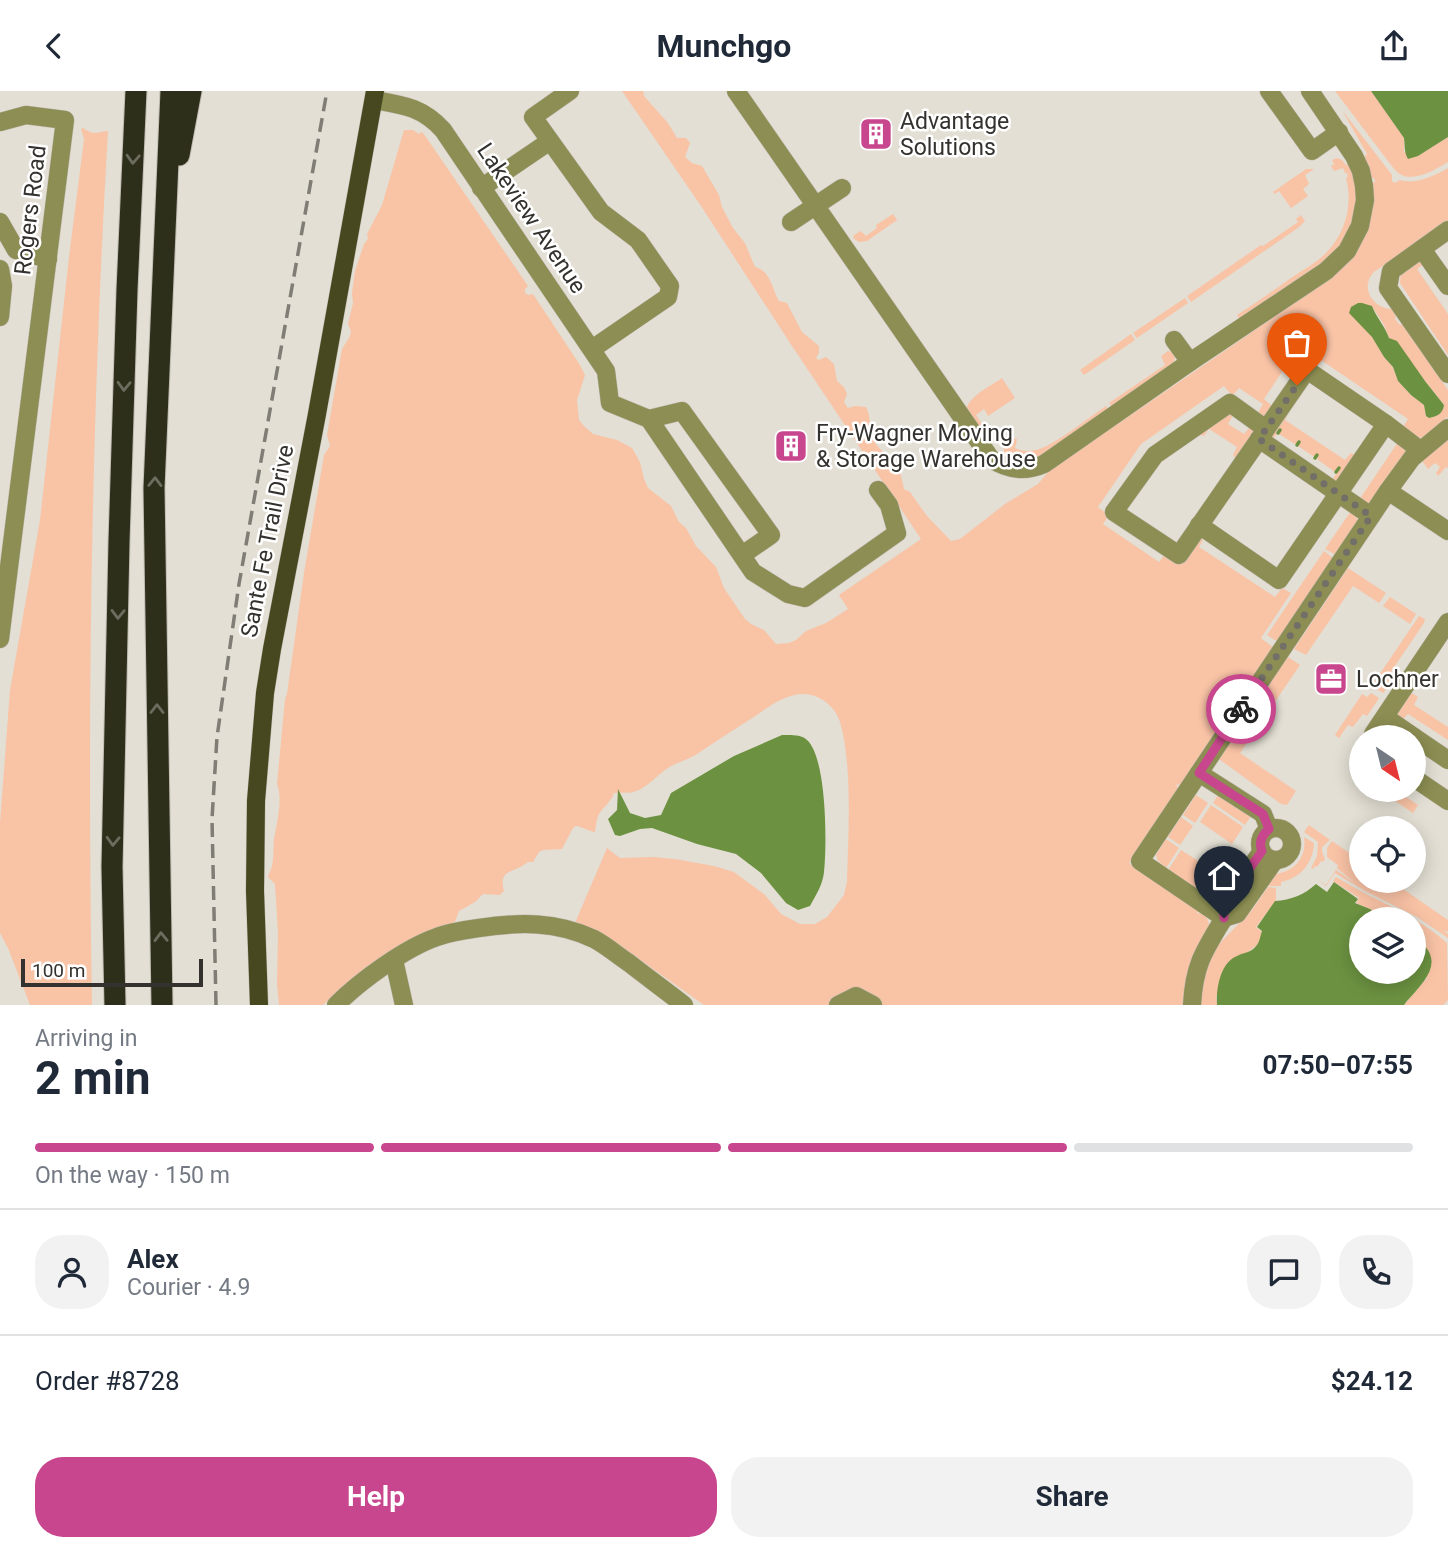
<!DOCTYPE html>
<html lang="en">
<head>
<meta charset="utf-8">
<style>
  :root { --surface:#fff; --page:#f2f2f3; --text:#1f2937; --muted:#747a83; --line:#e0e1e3; --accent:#c8468d }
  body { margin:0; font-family:Roboto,sans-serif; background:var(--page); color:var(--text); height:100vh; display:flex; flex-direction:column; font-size:26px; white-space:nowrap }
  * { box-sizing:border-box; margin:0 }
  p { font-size:23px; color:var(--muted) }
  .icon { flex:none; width:38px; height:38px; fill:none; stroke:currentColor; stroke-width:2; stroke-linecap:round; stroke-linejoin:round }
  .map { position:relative; height:914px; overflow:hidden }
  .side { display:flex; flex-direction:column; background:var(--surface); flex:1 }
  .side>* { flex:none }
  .needle { width:46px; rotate:145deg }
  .fabs { position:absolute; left:1349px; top:634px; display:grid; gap:14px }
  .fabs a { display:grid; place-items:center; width:77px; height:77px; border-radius:50%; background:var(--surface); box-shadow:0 4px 18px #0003; font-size:35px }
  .scale { position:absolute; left:21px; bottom:18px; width:182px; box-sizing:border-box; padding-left:7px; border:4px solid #34322e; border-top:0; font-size:19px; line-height:24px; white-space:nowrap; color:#34322e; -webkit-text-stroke:5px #fff; paint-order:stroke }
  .pin { position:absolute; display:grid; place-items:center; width:60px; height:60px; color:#fff; margin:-72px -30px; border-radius:50% 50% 50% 0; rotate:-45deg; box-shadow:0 0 7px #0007 }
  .pin .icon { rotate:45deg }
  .courier { position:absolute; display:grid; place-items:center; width:70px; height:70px; margin:-35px; border:5px solid #c8468d; border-radius:50%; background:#fff; color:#222; box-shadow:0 2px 9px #0007 }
  .headline em { font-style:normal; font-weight:700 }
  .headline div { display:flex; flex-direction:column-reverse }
  .headline { display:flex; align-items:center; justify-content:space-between; height:119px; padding:0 35px }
  h1 { font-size:46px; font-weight:700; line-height:52px }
  .bar { display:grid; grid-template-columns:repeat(4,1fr); gap:10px 7px; align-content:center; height:84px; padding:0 35px }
  .bar i { height:9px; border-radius:5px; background:var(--line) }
  .bar .current { background:var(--accent) }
  .bar p { grid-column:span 4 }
  .line { display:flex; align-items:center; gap:18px; padding:0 35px; border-top:2px solid var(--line) }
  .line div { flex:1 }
  .round { display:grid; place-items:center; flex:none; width:74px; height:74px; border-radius:28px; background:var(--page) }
  .button { display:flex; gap:14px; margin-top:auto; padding:14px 35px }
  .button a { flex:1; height:80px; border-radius:28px; background:var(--accent); color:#fff; font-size:28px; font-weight:700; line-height:80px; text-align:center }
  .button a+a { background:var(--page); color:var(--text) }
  header { display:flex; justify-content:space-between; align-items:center; height:91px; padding:0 35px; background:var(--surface); font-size:32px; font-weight:700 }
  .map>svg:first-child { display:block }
  .green { fill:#f9c3a6; fill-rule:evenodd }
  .water { fill:#6c9241 }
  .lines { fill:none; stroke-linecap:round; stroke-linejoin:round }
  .stream { stroke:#6c9241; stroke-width:3.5 }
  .minor-casing { stroke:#c0bcb3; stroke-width:19 }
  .major-casing { stroke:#c0bcb3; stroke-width:19 }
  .highway-casing { stroke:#c0bcb3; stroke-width:23 }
  .minor { stroke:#8c8e53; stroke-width:18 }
  .major { stroke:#47481f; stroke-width:18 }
  .highway { stroke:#2e2f1a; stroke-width:21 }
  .rail { stroke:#807d76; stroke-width:3.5; stroke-dasharray:14 7; stroke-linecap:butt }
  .oneway { stroke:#6d6d5f }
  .done { stroke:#716f68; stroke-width:7; stroke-dasharray:0 12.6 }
  .route { stroke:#c8468d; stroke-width:9 }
  .labels { text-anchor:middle; stroke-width:5; stroke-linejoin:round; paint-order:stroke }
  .poi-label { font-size:23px; fill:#34322e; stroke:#fff; text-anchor:start }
  .street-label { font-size:23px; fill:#34322e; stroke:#fff }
</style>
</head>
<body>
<header><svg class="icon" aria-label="back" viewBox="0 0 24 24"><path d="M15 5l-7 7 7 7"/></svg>Munchgo<svg class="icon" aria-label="share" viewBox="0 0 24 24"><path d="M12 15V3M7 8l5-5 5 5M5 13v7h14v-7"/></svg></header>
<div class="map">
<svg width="1448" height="914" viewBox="0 0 1448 914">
  <rect width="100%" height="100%" fill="#e3dfd4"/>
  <g class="green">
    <path d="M622,0H643L644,5L668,32L677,47H686L690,52L685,66L692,72L702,75L719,104L722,116L733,137L745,152L755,176C771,180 772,198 779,210L787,212L802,241L819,255V262L816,267L819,269L826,266L834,273L837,290L844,296L847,303L844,311L848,317L855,315L866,316C872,327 868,339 874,350C879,359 887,363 894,371C900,379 902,388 904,398L910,401L927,425L951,450L960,448L1005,413L1038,393L1049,380L1331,187C1361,162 1376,132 1372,92L1375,91L1374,87H1372L1364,66L1367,63L1342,19L1392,84V90L1395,92L1400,89C1416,94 1434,85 1448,77V130L1374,181C1359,196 1373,218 1392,218L1396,225L1395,228L1399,233L1403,234L1448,299V328L1447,326L1445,327L1446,329L1425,346L1417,347L1403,336L1408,328L1309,261L1302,269L1293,264L1264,308L1272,315L1265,325L1263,326L1258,322L1263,313L1239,297L1232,305L1224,295L1141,353L1098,416L1107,423L1108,426L1103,433L1159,471L1165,463L1182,473L1201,445L1204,447L1199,456L1275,506L1282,497L1291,502L1261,547L1274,557L1181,695L1178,693L1176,695L1179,697L1177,701L1129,772L1194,816L1198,820L1197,822L1198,823L1200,821C1206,824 1209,829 1209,835L1185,914H704L612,849L575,832L607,757L620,767L653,766L675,768L714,775L734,781L765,804L781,823L800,833H815L827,826L844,804L847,791C848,744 853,677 840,631C834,612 814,599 794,604C781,607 768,616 757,624C736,637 715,651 694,665C686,669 676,672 668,677C657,684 648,696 636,700C629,703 622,701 614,702C611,711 604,715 599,723C596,729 596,736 595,741C588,740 583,736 576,735L573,737L562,758L543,759L539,761L533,771H528C514,783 498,777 504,800L500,804L483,803L475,811L459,820L455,831C409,847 358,880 323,914H279L277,893L278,842L275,793L268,786C269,782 271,779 272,775C274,767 273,756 274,748C277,732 283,707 277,693L285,608L287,603L304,482L324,364L330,355L327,344L342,258L350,245L351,240L348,233L353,212L352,202L355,180L364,153L368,148L367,143L382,114L404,39H413L419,43L422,41L426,46L528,195L525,198V202L528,204L533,203L580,274L585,284L577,309L579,329L585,336L593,343L617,349L632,357L640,371L644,388L648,397L671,415L679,431L686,437L696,455L716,476L724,497L745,528L751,533L764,539L776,553L789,552L796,549L806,540L826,532L848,518L839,504L921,448L792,255L701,115ZM1373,217L1384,234L1389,247L1409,269L1444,314L1434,326L1426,325L1424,314L1411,304L1398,290L1393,276L1384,266L1376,252L1366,237L1351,224Z"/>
    <path d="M1335,0H1371L1404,47V61L1418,65L1448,46V71C1437,78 1418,89 1404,85C1398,83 1394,78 1391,74Z"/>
    <path d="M83,37C94,45 96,41 108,40C91,331 87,623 92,914H30L8,857L0,842V732L10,599L40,429L69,166L84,48L81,38Z"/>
    <path d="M1337,67L1342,69L1346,74L1350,73C1363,109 1354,146 1325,170C1315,178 1304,185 1293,192C1276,204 1258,216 1240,229L1237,224C1255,212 1273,200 1291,187C1303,179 1316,172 1326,162C1346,142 1353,113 1346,87L1348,86L1347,82H1345L1343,77L1334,80L1331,75L1334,73L1332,69Z"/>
    <polygon points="1306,78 1314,78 1305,84 1309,93 1303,98 1308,105 1291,117 1279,100 1275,103 1273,101"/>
    <polygon points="893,123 897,129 867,150 859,151 853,147 854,144 861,140 866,145 877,137 876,134"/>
    <polygon points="1301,124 1305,130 1299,136 1191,211 1187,205 1261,154 1263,155 1298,131 1296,128"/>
    <polygon points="1419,168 1424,173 1417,178 1448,223 1448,264 1400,192 1401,181"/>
    <polygon points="1185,207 1188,212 1137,247 1133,242"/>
    <polygon points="1131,243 1135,249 1084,284 1080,279"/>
    <polygon points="1168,260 1172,261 1175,266 1173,274 1112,316 1109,312 1165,274 1161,265"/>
    <path d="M1002,287L1015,307L988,325L984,318L976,324L987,341L984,343L966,320C968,305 990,296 1002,287Z"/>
    <path d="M1106,315L1108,318L1045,363C1032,369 1015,373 1004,361C1003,355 1005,350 1011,347L1017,348L1015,357C1021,360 1028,361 1036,359C1054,355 1089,326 1106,315Z"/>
    <polygon points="1290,319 1285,329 1345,369 1351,362 1355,364 1337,391 1332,389 1340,377 1335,381 1318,369 1317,364 1313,365 1298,355 1299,351 1295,353 1279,343 1280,339 1273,348 1268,348"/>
    <polygon points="1229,322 1233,324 1228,333 1244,343 1251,335 1255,339 1235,367 1233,364 1237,356 1209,338 1204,345 1200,344 1201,341"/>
    <polygon points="1448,346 1448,377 1446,376 1438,385 1436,382 1440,376 1435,372 1428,378 1422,370 1423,367"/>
    <polygon points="1398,351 1406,358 1406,361 1371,412 1368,413 1359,409"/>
    <polygon points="1351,420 1356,424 1358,433 1336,464 1325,458"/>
    <polygon points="1324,460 1333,467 1278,551 1267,544"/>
    <polygon points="1348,477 1386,502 1379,512 1353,495 1306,564 1294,558"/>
    <polygon points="1390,506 1416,523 1410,533 1383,515"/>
    <polygon points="1419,525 1425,528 1424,532 1388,585 1393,589 1383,602 1374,596 1377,592 1375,590"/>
    <polygon points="1288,566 1300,574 1240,662 1296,700 1287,714 1281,713 1219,668"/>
    <polygon points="1371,602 1379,607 1367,625 1363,623 1353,636 1348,634 1339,647 1335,644 1362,603 1367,606"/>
    <polygon points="1412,602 1418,606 1414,614 1448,636 1448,649 1408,623 1401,630 1396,623 1408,604"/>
    <polygon points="1377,698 1394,698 1418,714 1413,722"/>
    <polygon points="1196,704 1208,712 1195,732 1183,724"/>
    <polygon points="1218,704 1251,725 1245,734 1213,712"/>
    <polygon points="1211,714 1243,736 1232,753 1200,731"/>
    <polygon points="1181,726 1193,735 1180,754 1168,746"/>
    <path d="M1309,734L1330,749C1321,757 1320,756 1325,768L1323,771L1321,770L1317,776L1315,775L1313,778L1311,777L1317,765L1318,751L1304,741Z"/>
    <path d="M1304,746L1314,752C1313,772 1301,787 1281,791V795H1268L1276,783C1296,780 1307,765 1304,746Z"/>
    <polygon points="1166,748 1179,757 1166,777 1158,770 1156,764"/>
    <polygon points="1332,750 1361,770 1362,789 1390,789 1448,829 1448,841 1443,839 1448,843 1448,847 1417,826 1365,800 1335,782 1326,795 1318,789 1326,794 1336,779 1356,793 1337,777 1338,774 1327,766 1327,757"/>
    <polygon points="1181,759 1214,780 1201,800 1168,779"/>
    <polygon points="1231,760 1244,769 1231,788 1218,780"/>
    <polygon points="1217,782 1229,791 1219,806 1215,808 1203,802"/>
    <path d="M1336,786C1373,809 1415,823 1447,852L1448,909L1443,914H1404L1427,887L1425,854L1414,846V828H1384L1370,818L1356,812L1359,807L1333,790Z"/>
    <polygon points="1268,796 1276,797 1276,809 1256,836 1262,841 1259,852 1248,861 1216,905 1217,914 1199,914 1201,892 1217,850 1220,852 1252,819"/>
  </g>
  <g class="water">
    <path d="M1371,0H1448V46L1418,65L1408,68C1404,61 1405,55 1404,47Z"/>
    <path d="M1358,212H1362L1372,215C1376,226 1385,235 1389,247L1397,250L1425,290L1444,314C1443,323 1437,325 1429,327L1426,325L1424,314L1411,304L1398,290L1393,276L1384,266L1372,246L1349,222L1351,216Z"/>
    <path d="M782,644C790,644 801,643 807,649C827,667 827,754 824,781C823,793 816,804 810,815L798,819L786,812L761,782L736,763L697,753L652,737L640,738L620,745L615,744L608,728L617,719L618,698L630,722L645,727L661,724L671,702L734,665Z"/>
    <path d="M1334,791L1358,808L1355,812L1370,818L1384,828H1362V880H1414V846C1447,868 1427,888 1407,910L1404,914H1217C1216,898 1220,872 1237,865C1244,861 1251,862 1256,855C1260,851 1260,845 1262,840L1257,836L1275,810C1291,809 1304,804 1316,793L1327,801Z"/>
  </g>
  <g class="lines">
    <g class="stream">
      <polyline points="1278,342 1280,339"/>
      <polyline points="1297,354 1299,351"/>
      <polyline points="1315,367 1317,364"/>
      <polyline points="1336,381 1339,377"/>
    </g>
    <defs>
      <g id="minor">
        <polyline points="570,0 533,26 601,121 638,149 670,195 668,206 592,258"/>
        <path d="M736,0L991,368C1008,379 1026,381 1044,373L1190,271L1326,180L1347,160L1360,135L1365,109L1364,95L1361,80L1354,65L1310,0"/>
        <polyline points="1269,0 1312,60 1339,41"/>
        <path d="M374,9C403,14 422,16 443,39L606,280L610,312L649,328L753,481L788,503L805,507L897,442L889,414L878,399"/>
        <polyline points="0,31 26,24 65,29 0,548"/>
        <polyline points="481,97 550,50"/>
        <polyline points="0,131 16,159 48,168"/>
        <polyline points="791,131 842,97"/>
        <polyline points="1448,139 1391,180 1388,197 1448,283"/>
        <polyline points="1422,158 1448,195"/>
        <polyline points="0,178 3,195 0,226"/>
        <polyline points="1174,249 1190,271"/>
        <polyline points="649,328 682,320 771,444 742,464"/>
        <polyline points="1448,337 1412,367 1388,400 1448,440"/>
        <polyline points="1266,338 1230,312 1155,364 1114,421 1179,464 1307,279 1386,333 1420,359"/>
        <polyline points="1259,348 1371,425"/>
        <polyline points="1199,434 1279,489 1386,333"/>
        <polyline points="1385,626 1414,646"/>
        <polyline points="1373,646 1373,643 1448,531"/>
        <polyline points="1414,646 1448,669"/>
        <polyline points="1199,682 1263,723 1269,738"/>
        <polyline points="1414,687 1448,710"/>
        <circle cx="1276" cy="753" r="16"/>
        <polyline points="1262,760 1223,815 1224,827 1237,823 1275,769"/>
        <polyline points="394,869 404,914"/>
        <path d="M336,914C360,890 405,857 437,846C450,841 465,839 479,837C519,831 556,830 594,848C607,855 617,864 629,872C647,886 666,900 684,914"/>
        <polyline points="838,914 856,905 873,914"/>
        <path d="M1192,914C1194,874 1204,860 1224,827L1140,770L1388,400"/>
      </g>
      <polyline id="major" points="259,914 255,800 256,710 265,602 272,558 317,323 375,0"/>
      <g id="highway">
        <polyline points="179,64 191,0"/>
        <polyline points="115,914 112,776 119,451 127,199 136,0"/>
        <polyline points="162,914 154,397 171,0"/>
      </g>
    </defs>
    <use href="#minor" class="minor-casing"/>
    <use href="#major" class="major-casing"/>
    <use href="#highway" class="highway-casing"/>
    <use href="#minor" class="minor"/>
    <use href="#major" class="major"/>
    <use href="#highway" class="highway"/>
    <polyline class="rail" points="216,914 212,728 217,646 239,493 327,0"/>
  </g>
  <defs><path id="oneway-chevron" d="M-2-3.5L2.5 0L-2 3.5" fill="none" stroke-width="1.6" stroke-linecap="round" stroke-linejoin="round" transform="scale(1.75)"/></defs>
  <g class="oneway">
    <use href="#oneway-chevron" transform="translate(133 68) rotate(93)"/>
    <use href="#oneway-chevron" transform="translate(124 295) rotate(92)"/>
    <use href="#oneway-chevron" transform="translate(155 391) rotate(-89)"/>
    <use href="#oneway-chevron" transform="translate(118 523) rotate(91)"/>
    <use href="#oneway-chevron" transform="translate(157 618) rotate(-90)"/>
    <use href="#oneway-chevron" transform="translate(113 750) rotate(92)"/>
    <use href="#oneway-chevron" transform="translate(161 846) rotate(-91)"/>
  </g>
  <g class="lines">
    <polyline class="done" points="1241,618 1371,425 1259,348 1297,294"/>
    <path class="route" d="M1224,827L1223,815L1262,760C1258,751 1262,744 1269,738L1263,723L1199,682L1241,618"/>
  </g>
  <defs>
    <symbol id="building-square" viewBox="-11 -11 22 22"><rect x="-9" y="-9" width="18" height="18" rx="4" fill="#c8468d" stroke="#fff"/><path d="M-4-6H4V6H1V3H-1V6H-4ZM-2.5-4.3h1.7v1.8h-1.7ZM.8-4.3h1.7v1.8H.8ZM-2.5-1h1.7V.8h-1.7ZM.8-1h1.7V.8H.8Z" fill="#fff"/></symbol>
    <symbol id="office-square" viewBox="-11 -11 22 22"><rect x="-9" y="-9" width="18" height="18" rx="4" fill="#c8468d" stroke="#fff"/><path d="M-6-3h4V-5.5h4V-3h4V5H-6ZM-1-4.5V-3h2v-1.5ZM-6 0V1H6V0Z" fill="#fff"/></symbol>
  </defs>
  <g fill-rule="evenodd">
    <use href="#building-square" x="857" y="24" width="38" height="38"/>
    <use href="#building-square" x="772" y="336" width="38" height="38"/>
    <use href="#office-square" x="1312" y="569" width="38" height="38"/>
  </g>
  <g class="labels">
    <g class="poi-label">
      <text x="900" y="38">Advantage<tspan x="900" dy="26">Solutions</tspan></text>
      <text x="816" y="350">Fry-Wagner Moving<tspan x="816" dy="26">&amp; Storage Warehouse</tspan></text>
      <text x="1356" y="596">Lochner</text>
    </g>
    <g class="street-label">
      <text transform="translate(30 119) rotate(-83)" y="8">Rogers Road</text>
      <text transform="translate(532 127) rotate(56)" y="8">Lakeview Avenue</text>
      <text transform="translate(267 450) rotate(-79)" y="8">Sante Fe Trail Drive</text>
    </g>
  </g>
</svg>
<div class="fabs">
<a><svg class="needle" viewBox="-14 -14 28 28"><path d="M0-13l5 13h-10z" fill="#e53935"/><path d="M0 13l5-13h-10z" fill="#747a83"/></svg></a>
<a><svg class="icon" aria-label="locate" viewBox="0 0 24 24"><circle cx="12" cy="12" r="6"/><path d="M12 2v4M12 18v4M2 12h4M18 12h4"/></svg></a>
<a><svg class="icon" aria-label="layers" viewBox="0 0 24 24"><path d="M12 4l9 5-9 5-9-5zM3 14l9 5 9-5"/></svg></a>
</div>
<div class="scale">100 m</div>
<div class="pin" style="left:1297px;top:294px;background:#ea580c"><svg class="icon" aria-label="bag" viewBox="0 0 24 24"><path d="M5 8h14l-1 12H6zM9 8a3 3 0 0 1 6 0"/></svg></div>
<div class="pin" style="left:1224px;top:827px;background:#1f2937"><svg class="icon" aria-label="home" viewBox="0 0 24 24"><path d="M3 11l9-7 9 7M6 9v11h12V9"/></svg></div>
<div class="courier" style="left:1241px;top:618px"><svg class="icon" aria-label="bike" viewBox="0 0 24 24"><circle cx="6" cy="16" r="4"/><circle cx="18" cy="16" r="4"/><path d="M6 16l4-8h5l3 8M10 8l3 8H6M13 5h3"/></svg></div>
</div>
<section class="side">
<div class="headline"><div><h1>2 min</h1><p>Arriving in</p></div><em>07:50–07:55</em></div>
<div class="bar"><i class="current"></i><i class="current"></i><i class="current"></i><i></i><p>On the way · 150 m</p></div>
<div class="line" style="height:126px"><a class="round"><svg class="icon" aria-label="person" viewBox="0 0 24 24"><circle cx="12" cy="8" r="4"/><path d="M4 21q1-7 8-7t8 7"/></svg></a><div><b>Alex</b><p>Courier · 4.9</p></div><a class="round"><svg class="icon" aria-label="chat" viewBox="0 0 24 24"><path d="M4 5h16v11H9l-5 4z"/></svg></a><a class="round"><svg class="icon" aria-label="phone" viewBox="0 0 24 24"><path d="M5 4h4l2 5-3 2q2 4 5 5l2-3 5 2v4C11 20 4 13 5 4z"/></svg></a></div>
<div class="line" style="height:91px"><div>Order #8728</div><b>$24.12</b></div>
<div class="button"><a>Help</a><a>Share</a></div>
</section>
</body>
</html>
